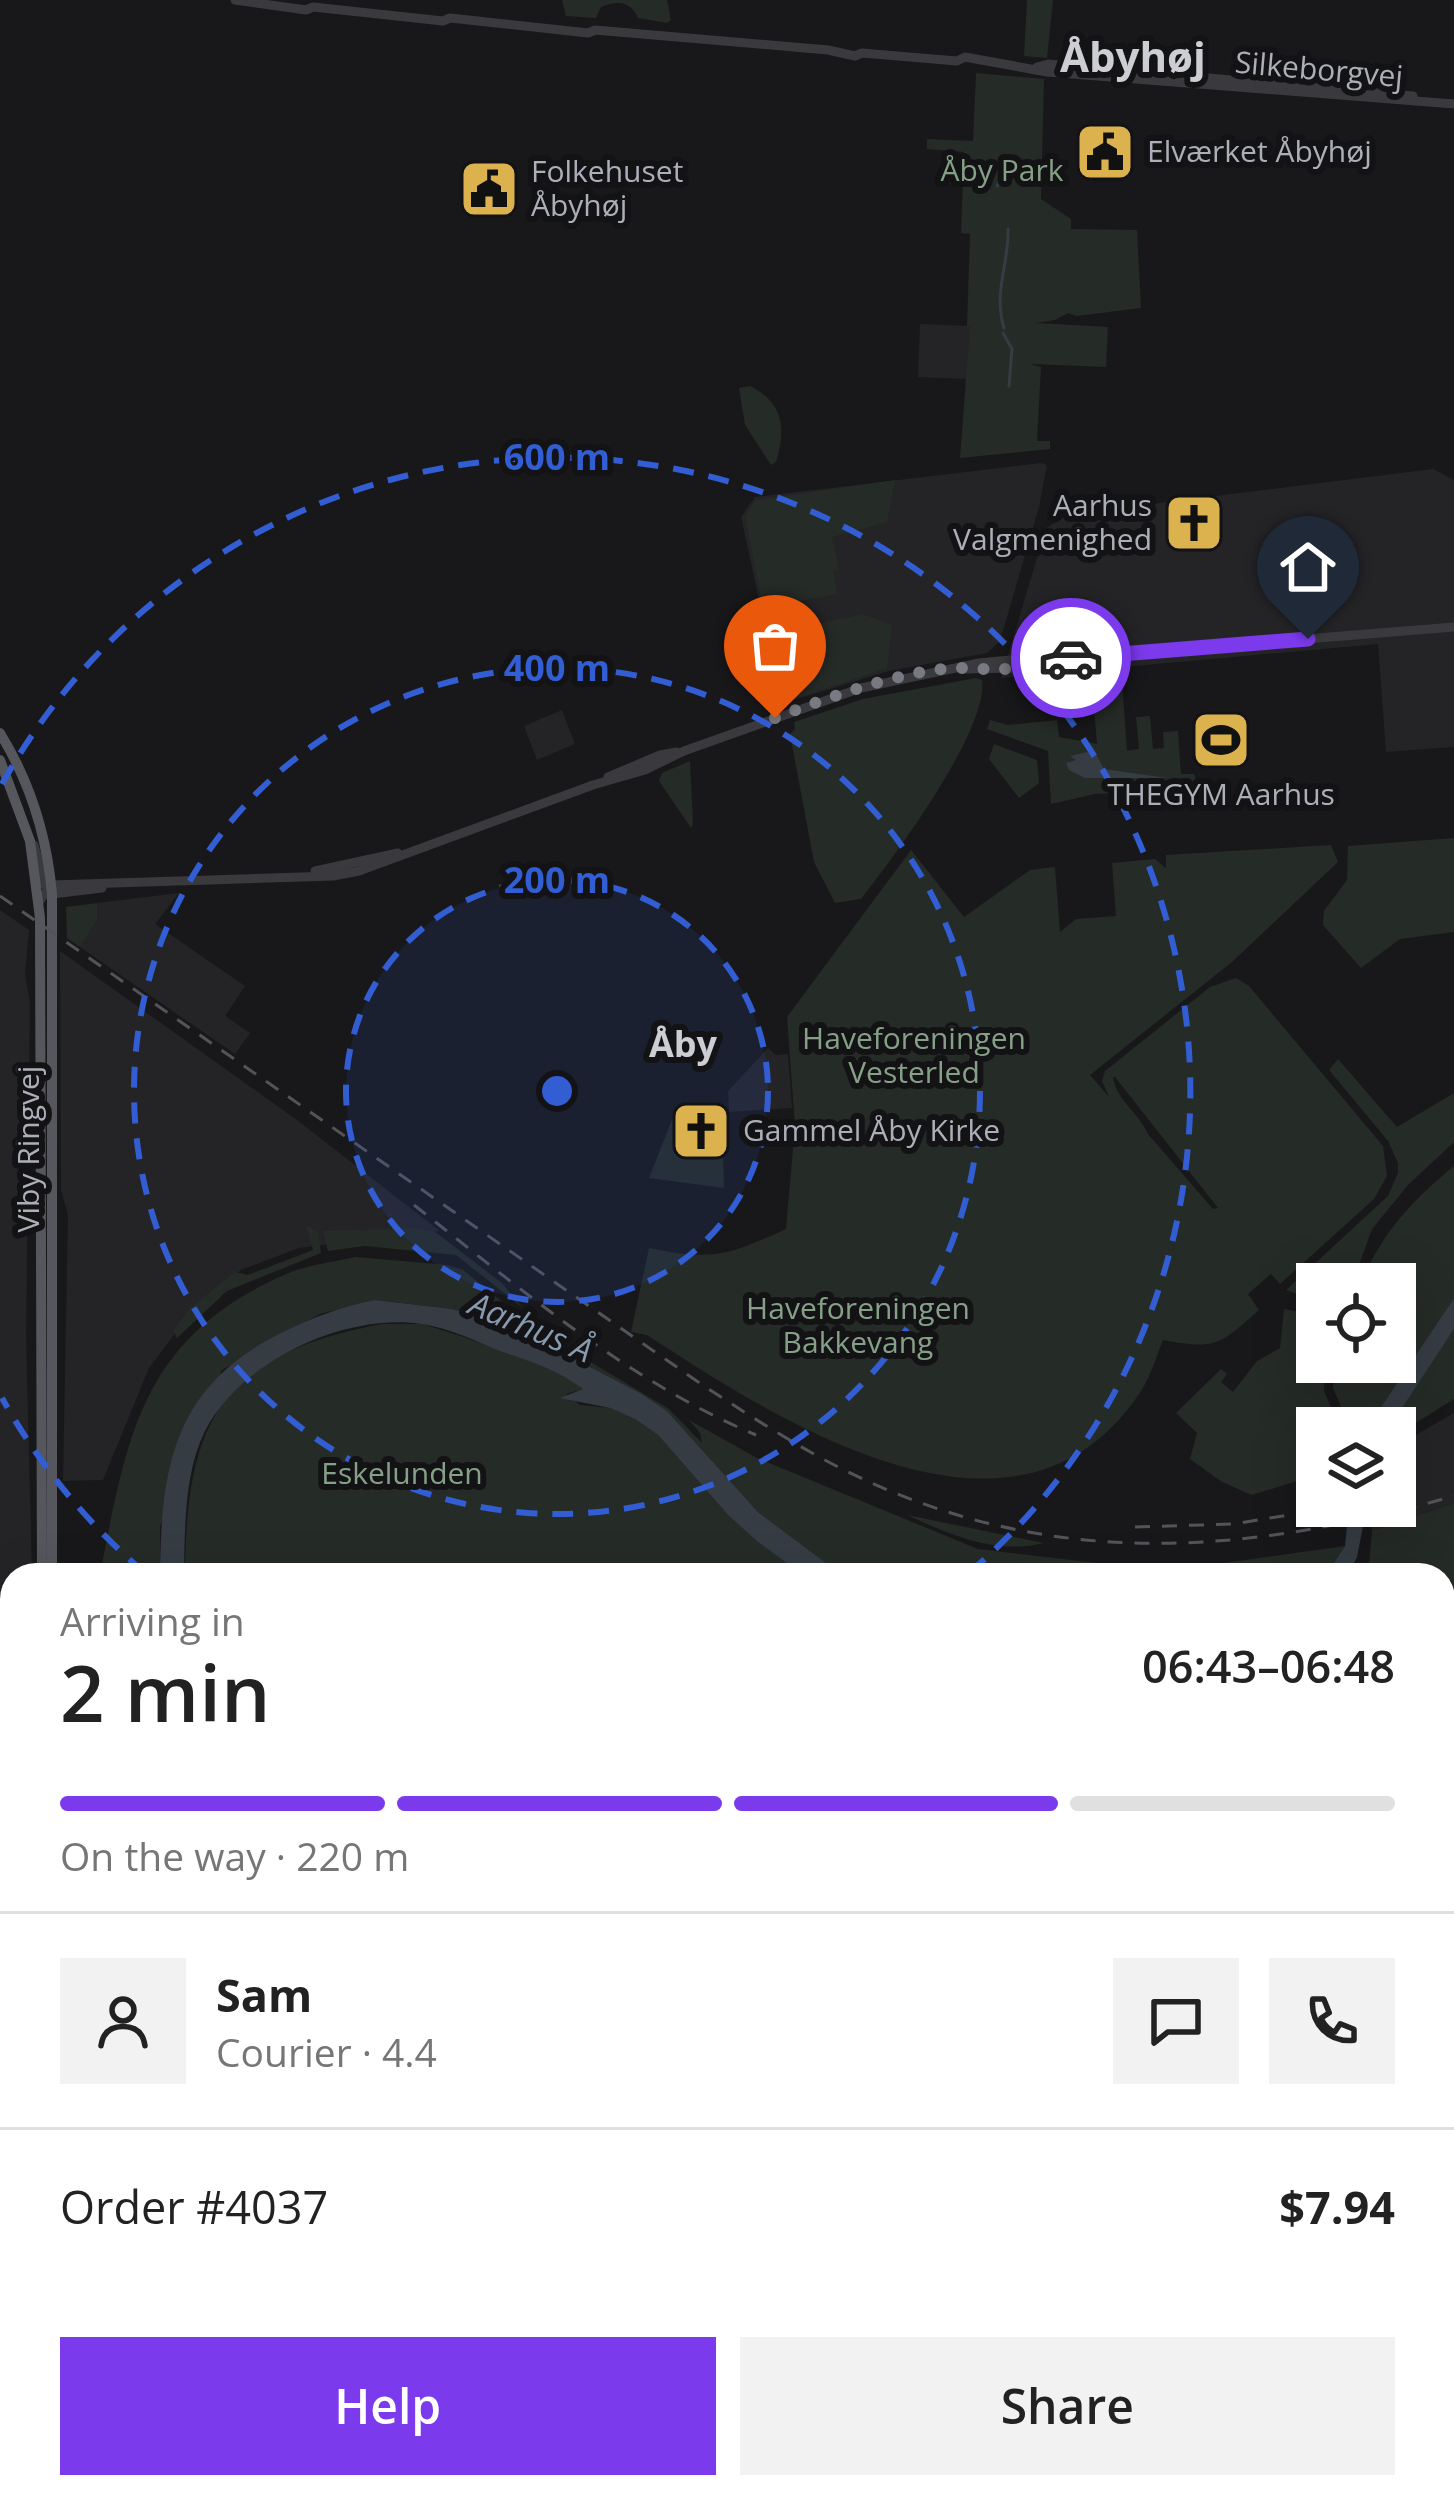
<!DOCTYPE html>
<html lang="en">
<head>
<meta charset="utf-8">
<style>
  :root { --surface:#fff; --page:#f2f2f2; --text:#222; --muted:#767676; --line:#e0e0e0; --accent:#7c3aed }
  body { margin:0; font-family:"Open Sans",sans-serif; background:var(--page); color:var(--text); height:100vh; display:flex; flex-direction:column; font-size:45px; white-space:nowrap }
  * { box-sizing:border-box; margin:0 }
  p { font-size:39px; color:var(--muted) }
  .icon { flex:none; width:66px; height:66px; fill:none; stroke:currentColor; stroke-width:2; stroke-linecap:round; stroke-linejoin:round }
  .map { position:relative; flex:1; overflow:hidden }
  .side { position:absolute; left:0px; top:1563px; width:1455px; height:936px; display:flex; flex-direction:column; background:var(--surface); border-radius:36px 36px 0 0; box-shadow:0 12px 48px #0002 }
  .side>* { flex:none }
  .controls { position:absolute; left:1296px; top:1263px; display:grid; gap:24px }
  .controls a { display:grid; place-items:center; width:120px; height:120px; border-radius:0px; background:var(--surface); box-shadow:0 12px 48px #0002; font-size:60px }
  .pin { position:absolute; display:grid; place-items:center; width:102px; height:102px; color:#fff; margin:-123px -51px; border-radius:50% 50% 50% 0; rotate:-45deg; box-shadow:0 0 12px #0007 }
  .pin .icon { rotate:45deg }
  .courier { position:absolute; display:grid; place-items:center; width:120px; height:120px; margin:-60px; border:9px solid #7c3aed; border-radius:50%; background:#fff; color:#222; box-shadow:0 3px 15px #0007 }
  .headline em { font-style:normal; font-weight:600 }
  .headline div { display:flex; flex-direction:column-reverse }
  .headline { display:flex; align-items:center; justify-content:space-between; height:204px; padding:0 60px }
  h1 { font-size:78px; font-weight:600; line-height:90px }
  .bar { display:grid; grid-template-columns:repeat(4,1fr); gap:18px 12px; align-content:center; height:144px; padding:0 60px }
  .bar i { height:15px; border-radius:9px; background:var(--line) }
  .bar .current { background:var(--accent) }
  .bar p { grid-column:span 4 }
  .line { display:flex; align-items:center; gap:30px; padding:0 60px; border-top:3px solid var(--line) }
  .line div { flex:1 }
  .round { display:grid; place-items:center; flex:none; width:126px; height:126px; border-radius:0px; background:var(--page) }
  .button { display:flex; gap:24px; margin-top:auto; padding:24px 60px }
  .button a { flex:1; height:138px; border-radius:0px; background:var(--accent); color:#fff; font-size:48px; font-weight:600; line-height:138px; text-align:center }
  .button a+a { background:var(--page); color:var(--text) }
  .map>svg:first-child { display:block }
  .built { fill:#242427 }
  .green { fill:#252b26; fill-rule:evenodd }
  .water { fill:#353c43 }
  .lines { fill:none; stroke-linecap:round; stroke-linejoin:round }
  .stream { stroke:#353c43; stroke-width:3 }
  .minor { stroke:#3a3a3e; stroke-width:9 }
  .major { stroke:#56575d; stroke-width:10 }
  .highway { stroke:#66686f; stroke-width:12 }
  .tram { stroke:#535459; stroke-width:3 }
  .rail { stroke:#535459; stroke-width:3; stroke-dasharray:15 12; stroke-linecap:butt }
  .done { stroke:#787a81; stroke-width:12; stroke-dasharray:0 21.6 }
  .route { stroke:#7c3aed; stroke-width:15 }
  .ring { fill:none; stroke:#325dd3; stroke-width:6; stroke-dasharray:21 15 }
  .labels { text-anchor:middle; stroke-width:12; stroke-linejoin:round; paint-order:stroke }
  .street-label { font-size:30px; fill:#acafb8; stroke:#131315 }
  .poi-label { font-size:30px; fill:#acafb8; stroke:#131315; text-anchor:start }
  .park-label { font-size:30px; fill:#86a088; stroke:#131315 }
  .water-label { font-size:33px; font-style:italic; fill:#889bae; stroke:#131315 }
  .quarter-label { font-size:36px; font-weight:bold; fill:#ccced4; stroke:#131315 }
  .district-label { font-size:42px; font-weight:bold; fill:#ccced4; stroke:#131315 }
  .centre { fill:#325dd3; stroke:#131315; stroke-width:6 }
  .ring-label { font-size:36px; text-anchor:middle; font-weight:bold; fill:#325dd3; stroke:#131315; stroke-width:12; stroke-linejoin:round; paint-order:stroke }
</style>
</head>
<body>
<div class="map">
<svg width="1454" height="2499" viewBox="0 0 1454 2499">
  <rect width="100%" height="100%" fill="#18181a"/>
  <g class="built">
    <polygon points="920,324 971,326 968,379 918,377"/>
    <polygon points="1041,463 1047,465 1039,507 1000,641 987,653 889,671 784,703 781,700 741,517 755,497"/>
    <polygon points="1433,469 1454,480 1454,747 1386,752 1378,644 1001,678 1046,528 1070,514"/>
    <polygon points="562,710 575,744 537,760 524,726"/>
    <polygon points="179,893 155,924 245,986 225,1016 250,1033 235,1054 80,947 97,920 97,903"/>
    <polygon points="0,910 29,930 25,974 30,1003 26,1336 32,1575 12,1575 12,1642 0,1647"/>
    <polygon points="60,951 297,1120 440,1231 299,1248 241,1270 194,1308 149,1368 103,1480 63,1481 68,1215 61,1190"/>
    <polygon points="768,1048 776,1055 788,1054 792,1108 729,1112 728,1091"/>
    <polygon points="1454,1413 1454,1503 1372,1531 1373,1506 1395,1506 1395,1447"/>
    <polygon points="1454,1600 1454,1855 1443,1858 1443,1620"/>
  </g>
  <g class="green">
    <path d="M562,0H667L671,20L667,23L638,18C631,1 617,0 601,7L596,18L566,16Z"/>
    <polygon points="1027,0 1053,0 1047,58 1024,56"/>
    <polygon points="976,73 1044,79 1041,199 1071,219 1071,229 1137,230 1141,308 1077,316 1068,313 1055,320 1036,323 1108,327 1106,367 1030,364 1041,367 1037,441 1050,441 1050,449 960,458 970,327 967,326 970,234 961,233 964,152 927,149 927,139 973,141"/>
    <path d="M750,386C784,403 786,429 776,462L771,465L745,425L739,388Z"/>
    <polygon points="895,480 887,522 832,537 839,569 833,571 837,594 763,608 745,516 756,500"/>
    <polygon points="863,614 892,625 887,668 794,699 783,692 770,634"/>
    <path d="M976,678L982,680C989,730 893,858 861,899L835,903L814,862L790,734L795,729L794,722L863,699Z"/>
    <polygon points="1122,682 1127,751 1139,749 1136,717 1150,716 1153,749 1164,748 1163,732 1178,731 1181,774 1194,774 1199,788 1095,794 1051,804 1048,751 987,729 990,720 1008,725 1057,720 1059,737 1097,744 1092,685"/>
    <polygon points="994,744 1037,760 1039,783 1019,798 989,759"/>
    <polygon points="690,761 693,824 691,828 659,781 662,773"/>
    <polygon points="1454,838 1454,932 1400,939 1361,968 1323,925 1324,911 1347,880 1348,846"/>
    <path d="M1331,845L1338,862L1232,962L1090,1075L1109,1097L1102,1081L1105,1071L1210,987L1236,978L1249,986L1383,1146L1387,1176L1374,1199L1280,1284L1271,1274L1248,1294L1259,1310C1220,1345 1216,1350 1163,1340C1156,1357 1151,1376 1141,1391C1020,1577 780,1422 647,1335L631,1332L649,1248C714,1261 726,1256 786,1229L795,1126L787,1017L911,850L964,917L1030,870L1055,867L1060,932L1076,919L1116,916L1112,863L1155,859L1166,868V855ZM1113,1077H1115L1218,1208L1213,1209L1148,1134C1139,1113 1116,1100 1113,1077Z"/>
    <polygon points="97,903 97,920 80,947 67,938 66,907"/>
    <polygon points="1338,1059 1397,1127 1454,1093 1454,1142 1408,1185 1372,1229 1352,1284 1317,1284 1317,1362 1326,1362 1324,1391 1340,1428 1317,1428 1317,1475 1252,1495 1222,1482 1190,1459 1197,1433 1176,1413 1221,1369 1227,1374 1221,1382 1233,1392 1257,1361 1280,1348 1284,1309 1299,1312 1302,1296 1286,1290 1388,1196 1398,1173 1398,1163 1388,1141 1329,1070"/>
    <polygon points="709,1107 722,1127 724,1188 649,1178 673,1117"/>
    <path d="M1454,1166V1298L1367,1428H1350L1333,1388L1335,1362H1395V1284H1361C1381,1233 1413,1200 1454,1166Z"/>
    <polygon points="306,1225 318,1232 321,1253 227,1291 177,1338 173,1331 190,1308 235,1272 248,1275 313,1250"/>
    <polygon points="414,1228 434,1231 502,1283 523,1308 456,1255 365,1246 328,1251 323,1231"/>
    <path d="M356,1257L448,1265L463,1270L539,1331L669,1409L702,1443L700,1433L689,1420L757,1458L978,1549L1166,1571L1345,1546L1326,1575H842L758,1512L667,1411L642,1394L567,1355L477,1316L452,1309L375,1300L320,1314L222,1370L160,1526V1575H100C127,1436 141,1338 284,1275C306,1265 333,1262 356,1257Z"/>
    <path d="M382,1324H422L464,1337L560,1372L584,1389L566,1394L580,1405L610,1408L635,1419L658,1435L728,1515L803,1575H185C186,1419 222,1354 382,1324Z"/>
    <polygon points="1454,1329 1454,1399 1395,1436 1395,1428 1389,1428"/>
    <polygon points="1454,1503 1454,1587 1443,1604 1443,1575 1368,1575 1372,1531"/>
    <path d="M907,1515L1044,1543C996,1555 950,1535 907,1515Z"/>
    <polygon points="0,1724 12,1725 12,1881 0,1827"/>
    <path d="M1454,1768C1454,1807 1434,1917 1454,1946L1443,1941V1794Z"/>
    <polygon points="12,1893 12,2022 5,2044 0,2045 0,1895"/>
    <polygon points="126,2487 502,2487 486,2499 127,2499"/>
  </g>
  <g class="water">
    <polygon points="1087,752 1097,756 1104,769 1167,778 1085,778 1069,770 1066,763 1076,760 1070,756"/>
    <polygon points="1454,1298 1454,1329 1389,1428 1367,1428"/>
    <path d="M375,1300L452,1309L477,1316L567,1355L642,1394L667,1411L758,1512L842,1575H803L757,1541L728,1515L658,1435L635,1419L610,1408L560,1398L583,1389C558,1370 530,1361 500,1351C476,1341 449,1328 422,1324C345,1312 241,1361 205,1431C184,1473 185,1529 184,1575H160C161,1466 174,1387 279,1334C311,1318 340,1307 375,1300Z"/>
    <polygon points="1349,1506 1367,1506 1357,1557 1348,1575 1326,1575 1345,1546"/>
  </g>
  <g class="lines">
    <g class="stream">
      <polyline points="997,186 1007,166"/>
      <path d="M1004,328C993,292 1009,265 1008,229"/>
      <polyline points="1003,333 1012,349 1009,386"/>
    </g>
    <g class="minor">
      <polyline points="235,0 306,10 313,7 443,21 450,18 588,33 595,30 828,50 855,56 862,53 957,61 965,57 1047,72 1454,104"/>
      <polyline points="1037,67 1048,64 1413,96"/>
      <polyline points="964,669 1018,668 1058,659 1454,627"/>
      <polyline points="608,777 660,755 677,752"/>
      <polyline points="34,845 45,885 52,894 102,888"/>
      <polyline points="315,871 398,853"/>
      <polyline points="39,902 51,885 333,876 359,871 593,785 645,770 684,751 861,688 979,663 1020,659 1040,662"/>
      <polyline points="1443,2273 1454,2267"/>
      <polyline points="1443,2291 1454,2284"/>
      <polyline points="1443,2367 1454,2389"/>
      <polyline points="1083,2499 1102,2487"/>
      <polyline points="1111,2499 1130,2487"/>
      <polyline points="1217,2499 1219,2487"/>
      <polyline points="1292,2499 1299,2487"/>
    </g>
    <g class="major">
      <path d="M0,733C30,782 47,836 52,894V1575"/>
      <polyline points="0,760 30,841 40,918 42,1575"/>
      <polyline points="1443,2006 1454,2011"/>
      <polyline points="1443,2017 1454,2022"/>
      <polyline points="43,2487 43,2499"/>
      <polyline points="56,2487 56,2499"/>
    </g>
    <g class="highway">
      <polyline points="0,2100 12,2081"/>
      <polyline points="0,2155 12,2155"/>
      <polyline points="0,2171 12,2171"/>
      <polyline points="0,2183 12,2183"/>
      <polyline points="0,2199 12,2199"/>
    </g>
    <g class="tram">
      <polyline points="1443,1736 1454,1720"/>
      <polyline points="1198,2499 1200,2487"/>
    </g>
    <g class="rail">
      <path d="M0,896L701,1384C747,1414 793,1444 842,1469C1046,1571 1241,1556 1454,1496"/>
      <path d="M414,1205C522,1290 628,1381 756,1435"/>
      <polyline points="1135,1527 1233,1524 1344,1506"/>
      <polyline points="1443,1651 1454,1632"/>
      <polyline points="1443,1689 1454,1673"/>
      <polyline points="1193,2499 1196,2487"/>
    </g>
  </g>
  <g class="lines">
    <path class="done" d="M775,718C824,699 906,669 958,668C977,668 995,671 1015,668C1034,665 1052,660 1071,658"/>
    <polyline class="route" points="1071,658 1308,639"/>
  </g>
  <circle cx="557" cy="1091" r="211" fill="#325dd3" fill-opacity=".12"/>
  <g class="ring">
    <circle cx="557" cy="1091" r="211"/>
    <circle cx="557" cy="1091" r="423"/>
    <path d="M145 1573A634 634 0 0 1 2 1398M2 784A634 634 0 1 1 969 1573"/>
  </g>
  <defs>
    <symbol id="civic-square" viewBox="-11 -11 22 22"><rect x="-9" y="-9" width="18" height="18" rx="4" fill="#dcb24e" stroke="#131315"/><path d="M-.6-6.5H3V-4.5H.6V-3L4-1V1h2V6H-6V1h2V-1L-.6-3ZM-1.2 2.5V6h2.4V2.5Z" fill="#111"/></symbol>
    <symbol id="church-square" viewBox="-11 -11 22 22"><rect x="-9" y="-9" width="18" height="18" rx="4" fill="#dcb24e" stroke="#131315"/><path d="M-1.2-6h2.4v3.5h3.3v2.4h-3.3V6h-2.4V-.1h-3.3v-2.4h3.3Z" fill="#111"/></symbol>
    <symbol id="stadium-square" viewBox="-11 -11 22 22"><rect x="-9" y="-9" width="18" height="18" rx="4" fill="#dcb24e" stroke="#131315"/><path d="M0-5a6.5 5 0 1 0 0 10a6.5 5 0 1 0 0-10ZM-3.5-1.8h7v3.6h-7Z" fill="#111"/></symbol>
  </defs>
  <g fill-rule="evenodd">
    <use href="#civic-square" x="1072" y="119" width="66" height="66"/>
    <use href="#civic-square" x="456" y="156" width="66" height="66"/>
    <use href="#church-square" x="1161" y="490" width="66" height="66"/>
    <use href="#stadium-square" x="1188" y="707" width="66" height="66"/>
    <use href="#church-square" x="668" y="1098" width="66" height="66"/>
  </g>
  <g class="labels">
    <g class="street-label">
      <text transform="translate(1319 70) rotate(5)" y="10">Silkeborgvej</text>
      <text transform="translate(29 1149) rotate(-90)" y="10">Viby Ringvej</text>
    </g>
    <g class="poi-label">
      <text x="1147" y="162">Elværket Åbyhøj</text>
      <text x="531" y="182">Folkehuset<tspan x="531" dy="34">Åbyhøj</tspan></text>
      <text x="1152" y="516" text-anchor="end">Aarhus<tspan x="1152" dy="34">Valgmenighed</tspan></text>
      <text x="1221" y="805" text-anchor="middle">THEGYM Aarhus</text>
      <text x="743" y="1141">Gammel Åby Kirke</text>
    </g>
    <g class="park-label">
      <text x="1002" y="181">Åby Park</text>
      <text x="914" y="1049">Haveforeningen<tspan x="914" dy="34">Vesterled</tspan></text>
      <text x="858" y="1319">Haveforeningen<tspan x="858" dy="34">Bakkevang</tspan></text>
      <text x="402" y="1484">Eskelunden</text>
    </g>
    <g class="water-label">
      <text transform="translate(531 1327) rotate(23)" y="12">Aarhus Å</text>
    </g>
    <g class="quarter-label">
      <text x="683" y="1057">Åby</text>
    </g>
    <g class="district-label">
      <text x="1133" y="72">Åbyhøj</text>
    </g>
  </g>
  <circle cx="557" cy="1091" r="18" class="centre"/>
  <g class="ring-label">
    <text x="557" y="470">600 m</text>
    <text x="557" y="681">400 m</text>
    <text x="557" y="893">200 m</text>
  </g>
</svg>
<div class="controls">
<a><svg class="icon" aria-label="locate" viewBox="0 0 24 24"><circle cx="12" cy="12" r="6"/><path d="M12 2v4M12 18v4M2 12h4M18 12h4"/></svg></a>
<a><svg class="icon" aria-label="layers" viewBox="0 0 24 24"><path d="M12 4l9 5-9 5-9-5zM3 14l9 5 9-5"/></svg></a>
</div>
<div class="pin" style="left:775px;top:718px;background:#ea580c"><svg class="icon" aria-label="bag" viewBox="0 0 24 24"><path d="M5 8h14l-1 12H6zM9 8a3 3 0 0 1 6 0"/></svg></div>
<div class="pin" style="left:1308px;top:639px;background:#1f2937"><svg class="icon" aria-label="home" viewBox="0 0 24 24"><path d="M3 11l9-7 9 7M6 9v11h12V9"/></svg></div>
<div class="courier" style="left:1071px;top:658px"><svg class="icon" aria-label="car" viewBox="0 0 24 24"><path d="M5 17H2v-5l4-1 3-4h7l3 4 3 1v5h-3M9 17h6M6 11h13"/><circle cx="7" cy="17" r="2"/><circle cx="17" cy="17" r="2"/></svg></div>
<section class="side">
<div class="headline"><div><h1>2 min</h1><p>Arriving in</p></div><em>06:43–06:48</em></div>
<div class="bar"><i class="current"></i><i class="current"></i><i class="current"></i><i></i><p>On the way · 220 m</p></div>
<div class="line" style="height:216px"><a class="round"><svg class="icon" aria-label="person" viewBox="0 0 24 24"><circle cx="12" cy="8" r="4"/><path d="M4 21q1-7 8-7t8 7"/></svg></a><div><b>Sam</b><p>Courier · 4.4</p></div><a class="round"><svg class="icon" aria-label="chat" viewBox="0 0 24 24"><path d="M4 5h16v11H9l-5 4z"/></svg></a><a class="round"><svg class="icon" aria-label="phone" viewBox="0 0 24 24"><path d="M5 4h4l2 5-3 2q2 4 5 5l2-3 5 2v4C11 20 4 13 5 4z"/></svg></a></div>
<div class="line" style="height:156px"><div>Order #4037</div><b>$7.94</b></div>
<div class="button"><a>Help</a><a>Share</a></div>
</section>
</div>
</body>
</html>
